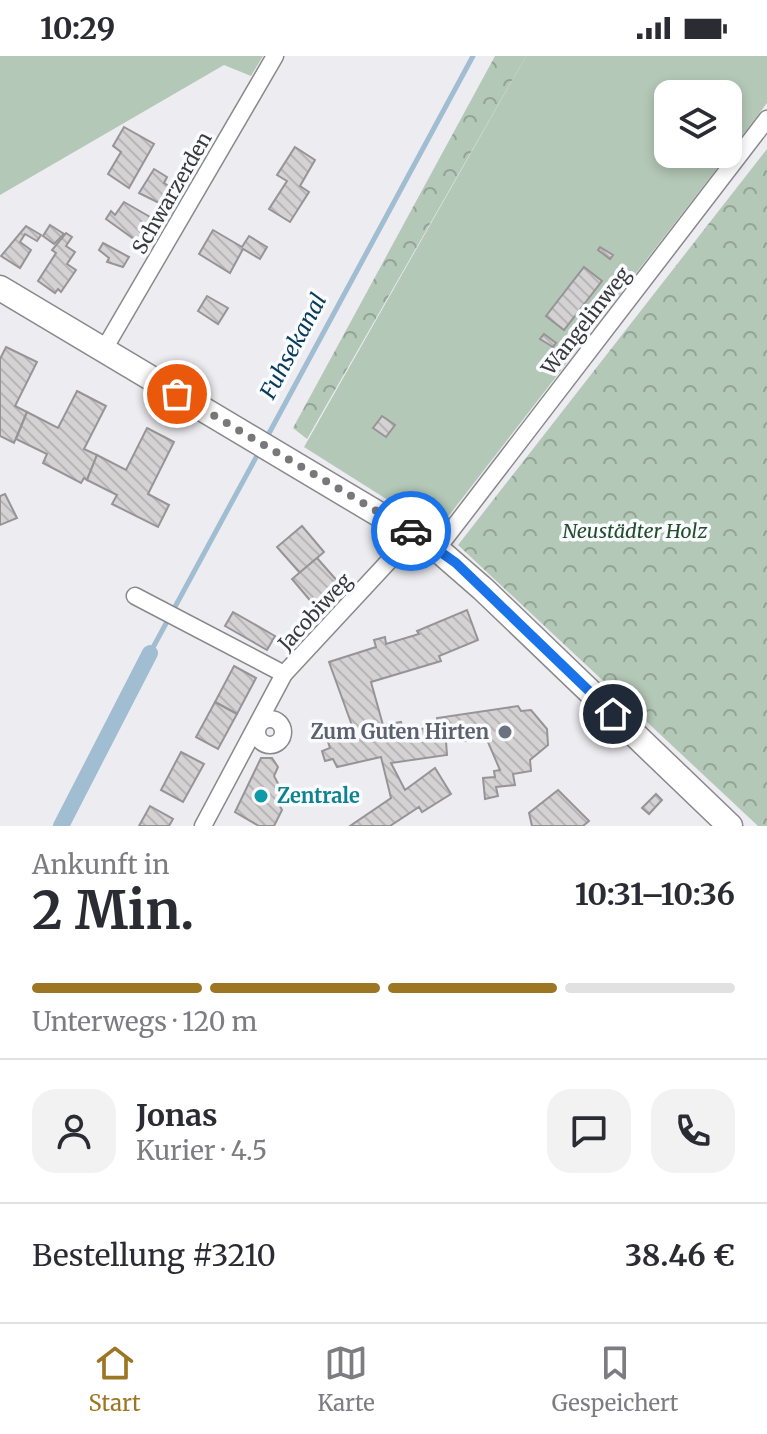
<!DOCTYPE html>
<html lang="de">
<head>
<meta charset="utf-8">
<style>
  :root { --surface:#fff; --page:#f2f2f3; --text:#2b2b33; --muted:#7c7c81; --line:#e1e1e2; --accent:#9d7623 }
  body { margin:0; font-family:Merriweather,serif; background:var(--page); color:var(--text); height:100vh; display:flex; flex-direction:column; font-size:30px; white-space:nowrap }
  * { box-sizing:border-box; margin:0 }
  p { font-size:26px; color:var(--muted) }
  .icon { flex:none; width:44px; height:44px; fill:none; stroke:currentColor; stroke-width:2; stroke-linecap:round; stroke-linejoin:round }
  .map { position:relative; height:770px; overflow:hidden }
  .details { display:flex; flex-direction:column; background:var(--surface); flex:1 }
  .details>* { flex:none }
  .fabs { position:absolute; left:654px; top:24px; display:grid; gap:16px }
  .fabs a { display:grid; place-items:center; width:88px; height:88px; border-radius:16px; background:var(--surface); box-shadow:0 4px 12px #0003; font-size:40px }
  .pin { position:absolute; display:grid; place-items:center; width:68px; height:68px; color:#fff; margin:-34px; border:4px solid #fff; border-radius:50%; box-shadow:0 2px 8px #0007 }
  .courier { position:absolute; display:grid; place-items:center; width:80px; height:80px; margin:-40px; border:6px solid #1a73e8; border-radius:50%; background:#fff; color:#222; box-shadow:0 2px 10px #0007 }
  .head em { font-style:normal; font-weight:700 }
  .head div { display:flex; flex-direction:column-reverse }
  .head { display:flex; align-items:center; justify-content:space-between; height:136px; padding:0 32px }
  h1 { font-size:52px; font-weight:700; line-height:60px }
  .bar { display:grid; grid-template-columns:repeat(4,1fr); gap:12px 8px; align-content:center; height:96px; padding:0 32px }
  .bar i { height:10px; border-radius:6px; background:var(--line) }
  .bar .on { background:var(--accent) }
  .bar p { grid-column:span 4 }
  .line { display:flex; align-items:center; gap:20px; padding:0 32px; border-top:2px solid var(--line) }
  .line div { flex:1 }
  .round { display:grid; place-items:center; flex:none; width:84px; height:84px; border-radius:24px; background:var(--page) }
  .status { display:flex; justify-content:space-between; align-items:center; height:56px; padding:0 40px; background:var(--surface); direction:ltr }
  .status svg { height:22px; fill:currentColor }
  .dock { display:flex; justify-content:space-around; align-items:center; height:112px; border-top:2px solid var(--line); background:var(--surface); font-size:22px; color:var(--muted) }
  .dock a { display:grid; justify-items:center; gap:4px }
  .dock .on { color:var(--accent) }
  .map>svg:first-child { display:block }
  .grass { fill:#b4c8b7 }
  .forest { fill:url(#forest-crowns) }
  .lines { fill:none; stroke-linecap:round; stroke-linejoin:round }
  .stream { stroke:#a0bdd2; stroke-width:5 }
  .canal { stroke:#a0bdd2; stroke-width:16 }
  .building { fill:url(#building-back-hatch); stroke:#979497; stroke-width:2 }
  .minor-casing { stroke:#89898d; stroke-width:19 }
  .secondary-casing { stroke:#89898d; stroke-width:27 }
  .minor { stroke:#fff; stroke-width:16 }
  .secondary { stroke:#fff; stroke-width:24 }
  .done { stroke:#78787b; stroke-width:8; stroke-dasharray:0 14.4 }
  .route { stroke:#1a73e8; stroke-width:10 }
  .worship-dot { fill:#6b7280; stroke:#fafbfe; stroke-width:3 }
  .culture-dot { fill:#0f9aa8; stroke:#fafbfe; stroke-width:3 }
  .labels { text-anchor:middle; stroke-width:7; stroke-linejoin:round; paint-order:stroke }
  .street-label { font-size:20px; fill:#39393b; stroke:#fafbfe }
  .park-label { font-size:20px; font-style:italic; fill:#234e2d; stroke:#fafbfe }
  .worship-label { font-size:20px; font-weight:bold; fill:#5b616d; stroke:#fafbfe; text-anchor:end }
  .culture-label { font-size:20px; font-weight:bold; fill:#0d838f; stroke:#fafbfe; text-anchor:start }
  .water-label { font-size:22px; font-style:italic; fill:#073b59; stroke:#fafbfe }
</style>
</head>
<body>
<div class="status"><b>10:29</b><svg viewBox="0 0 49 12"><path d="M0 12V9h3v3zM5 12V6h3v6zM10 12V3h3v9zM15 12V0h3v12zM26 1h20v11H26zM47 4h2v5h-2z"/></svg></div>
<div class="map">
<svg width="767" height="770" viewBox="0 0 767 770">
  <defs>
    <pattern id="forest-crowns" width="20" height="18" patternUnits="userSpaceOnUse" patternTransform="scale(2)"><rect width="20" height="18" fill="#b4c8b7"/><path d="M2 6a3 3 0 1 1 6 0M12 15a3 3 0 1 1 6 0" fill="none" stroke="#93a396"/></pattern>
    <pattern id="building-back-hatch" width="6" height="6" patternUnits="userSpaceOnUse" patternTransform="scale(2)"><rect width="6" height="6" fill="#d5d2d4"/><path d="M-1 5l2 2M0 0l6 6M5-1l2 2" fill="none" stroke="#b8b5b7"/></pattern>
  </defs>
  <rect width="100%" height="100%" fill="#ededf1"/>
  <g class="grass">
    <polygon points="0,0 263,0 251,20 224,9 0,139"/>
    <polygon points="526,0 767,0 767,47 728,98 728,38 668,38 668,98 728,98 437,475 304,391"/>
  </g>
  <g class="forest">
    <polygon points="495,0 526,0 307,383 293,372"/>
    <polygon points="767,93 767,770 758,770 458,489"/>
  </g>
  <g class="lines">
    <g class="stream">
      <polyline points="267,381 473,0"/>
      <polyline points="150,597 260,394"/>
    </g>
    <polyline class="canal" points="61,770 150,597"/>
  </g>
  <g class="building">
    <polygon points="124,71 154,88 129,132 108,118 121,96 113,90"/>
    <polygon points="295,91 315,104 300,130 309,136 290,166 269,153 287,125 277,119"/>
    <polygon points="154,113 167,121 164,127 172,132 161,148 139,137"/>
    <polygon points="124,146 152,162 138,186 106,163 111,155 115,159"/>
    <polygon points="50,169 64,178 54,188 43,180"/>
    <polygon points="26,170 41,179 37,185 25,178 20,186 31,194 20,212 1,200"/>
    <polygon points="213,174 242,191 249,180 267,191 260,203 243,193 230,217 199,198"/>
    <polygon points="66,177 72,181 66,190 75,196 67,208 76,214 61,236 58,233 55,237 38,225 56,197 52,194"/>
    <polygon points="103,187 129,201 123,211 107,206 109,202 99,194"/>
    <polygon points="600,191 613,199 610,203 598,194"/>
    <polygon points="584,211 602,225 564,274 546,260"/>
    <polygon points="207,240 228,252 218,268 198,255"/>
    <polygon points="544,278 556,287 553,291 540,283"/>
    <polygon points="6,291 37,306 15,350 27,356 14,387 0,380 0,303"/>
    <polygon points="77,335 106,350 84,393 97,399 87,424 84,422 81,427 43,407 47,398 16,383 27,356 58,372"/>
    <polygon points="382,360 395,369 386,381 373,372"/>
    <polygon points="147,372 174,386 148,438 169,449 158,471 112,448 117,439 87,424 97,399 126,414"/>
    <polygon points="5,438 17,462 0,469 0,440"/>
    <polygon points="302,470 324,496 300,517 277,491"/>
    <polygon points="317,502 339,527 314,549 292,523"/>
    <polygon points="467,554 478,584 439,600 441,605 371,626 383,669 401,666 403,675 438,671 437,662 518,650 521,655 531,654 547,673 548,689 530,704 531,715 513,718 515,729 496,731 498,740 485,743 483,722 495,721 494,715 500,714 485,679 465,682 466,685 446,685 447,699 391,707 405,734 435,712 451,738 422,756 419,751 390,770 350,770 391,742 381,701 337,711 333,703 325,705 322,695 330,692 327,683 354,675 329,606 376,591 374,584 385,581 386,588 419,578 417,575"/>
    <polygon points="233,556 275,580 267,594 225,570"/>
    <polygon points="234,610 256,622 237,658 215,646"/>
    <polygon points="215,646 237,658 218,693 196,681"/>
    <polygon points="181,696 204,708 183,746 161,734"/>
    <polygon points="261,702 272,702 278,711 274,720 282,735 277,744 282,754 274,770 259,770 235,756"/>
    <polygon points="558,734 589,765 583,770 532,770 529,757"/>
    <polygon points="656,738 662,744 649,758 642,752"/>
    <polygon points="150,750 173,763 169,770 139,770"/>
  </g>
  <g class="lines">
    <defs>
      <g id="minor">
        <polyline points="103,295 275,0"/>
        <polyline points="437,493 767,63"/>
        <polyline points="135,540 284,618"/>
        <circle cx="270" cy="676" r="13"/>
        <polyline points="203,770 284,618 414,478"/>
      </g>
      <polyline id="secondary" points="0,232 437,493 483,533 730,770"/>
    </defs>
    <use href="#minor" class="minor-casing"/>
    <use href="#secondary" class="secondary-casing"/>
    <use href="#minor" class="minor"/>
    <use href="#secondary" class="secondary"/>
  </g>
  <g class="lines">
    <polyline class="done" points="177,338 411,475"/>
    <polyline class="route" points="411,475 456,507 613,658"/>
  </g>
  <circle class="worship-dot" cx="505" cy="676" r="8"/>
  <circle class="culture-dot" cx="261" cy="740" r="8"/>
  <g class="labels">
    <g class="street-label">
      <text transform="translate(172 137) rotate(-60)" y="7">Schwarzerden</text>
      <text transform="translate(586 265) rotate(-52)" y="7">Wangelinweg</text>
      <text transform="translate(315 556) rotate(-47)" y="7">Jacobiweg</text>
    </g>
    <g class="park-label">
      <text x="635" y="482">Neustädter Holz</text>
    </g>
    <g class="worship-label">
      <text x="489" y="683">Zum Guten Hirten</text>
    </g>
    <g class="culture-label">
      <text x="277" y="747">Zentrale</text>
    </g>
    <g class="water-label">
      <text transform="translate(293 290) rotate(-62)" y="8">Fuhsekanal</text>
    </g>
  </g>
</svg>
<div class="fabs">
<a><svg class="icon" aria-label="layers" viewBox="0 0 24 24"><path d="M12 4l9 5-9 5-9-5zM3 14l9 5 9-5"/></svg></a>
</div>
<div class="pin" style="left:177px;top:338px;background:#ea580c"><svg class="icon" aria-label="bag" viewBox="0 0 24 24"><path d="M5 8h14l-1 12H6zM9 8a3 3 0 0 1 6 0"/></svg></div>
<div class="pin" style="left:613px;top:658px;background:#1f2937"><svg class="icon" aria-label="home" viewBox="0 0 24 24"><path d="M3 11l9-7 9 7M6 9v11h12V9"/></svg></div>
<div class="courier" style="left:411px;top:475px"><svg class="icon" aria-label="car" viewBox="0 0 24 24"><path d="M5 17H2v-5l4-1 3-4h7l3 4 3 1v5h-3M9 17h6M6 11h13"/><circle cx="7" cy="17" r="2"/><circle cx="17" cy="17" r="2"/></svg></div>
</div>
<section class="details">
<div class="head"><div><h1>2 Min.</h1><p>Ankunft in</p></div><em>10:31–10:36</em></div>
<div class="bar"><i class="on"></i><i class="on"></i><i class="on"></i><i></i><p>Unterwegs · 120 m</p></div>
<div class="line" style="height:144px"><a class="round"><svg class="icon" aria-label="person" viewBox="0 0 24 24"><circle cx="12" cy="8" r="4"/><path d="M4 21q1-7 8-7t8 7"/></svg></a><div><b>Jonas</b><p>Kurier · 4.5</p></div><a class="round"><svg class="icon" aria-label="chat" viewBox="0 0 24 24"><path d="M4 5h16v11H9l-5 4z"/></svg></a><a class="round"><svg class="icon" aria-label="phone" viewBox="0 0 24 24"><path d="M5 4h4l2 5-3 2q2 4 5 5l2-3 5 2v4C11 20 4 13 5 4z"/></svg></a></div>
<div class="line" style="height:104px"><div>Bestellung #3210</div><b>38.46 €</b></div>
</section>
<nav class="dock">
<a class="on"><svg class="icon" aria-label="home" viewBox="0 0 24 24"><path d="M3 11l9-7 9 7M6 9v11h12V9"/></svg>Start</a>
<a><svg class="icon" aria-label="map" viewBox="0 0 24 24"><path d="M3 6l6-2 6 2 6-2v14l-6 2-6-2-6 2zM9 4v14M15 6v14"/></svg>Karte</a>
<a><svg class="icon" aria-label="saved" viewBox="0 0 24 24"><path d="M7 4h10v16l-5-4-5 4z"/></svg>Gespeichert</a>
</nav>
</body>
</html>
